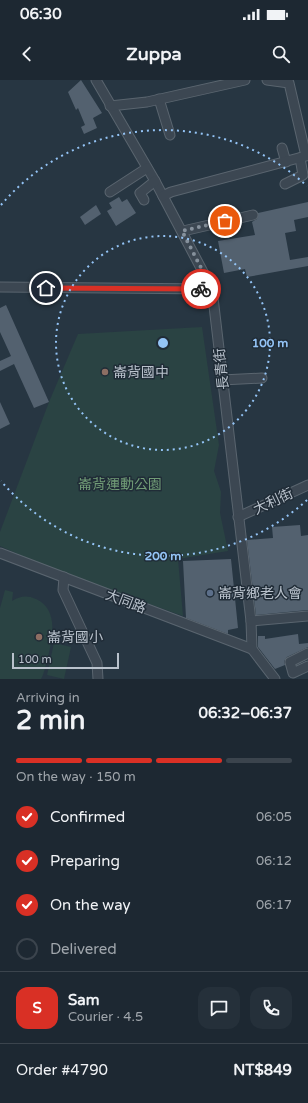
<!DOCTYPE html>
<html lang="en">
<head>
<meta charset="utf-8">
<style>
  :root { --surface:#1d2832; --page:#25303a; --text:#f1f3f6; --muted:#a0a6ac; --line:#3b444d; --accent:#d93025 }
  body { margin:0; font-family:"Varela Round","Noto Sans TC",sans-serif; background:var(--page); color:var(--text); height:100vh; display:flex; flex-direction:column; font-size:15px; white-space:nowrap }
  * { box-sizing:border-box; margin:0 }
  p { font-size:13px; color:var(--muted) }
  .icon { flex:none; width:22px; height:22px; fill:none; stroke:currentColor; stroke-width:2; stroke-linecap:round; stroke-linejoin:round }
  .map { position:relative; height:599px; overflow:hidden }
  .side { display:flex; flex-direction:column; background:var(--surface); flex:1 }
  .side>* { flex:none }
  .scale { position:absolute; left:12px; bottom:10px; width:107px; box-sizing:border-box; padding-left:4px; border:2px solid #b9c2cc; border-top:0; font-size:11px; line-height:14px; white-space:nowrap; color:#b9c2cc; -webkit-text-stroke:3px #202c37; paint-order:stroke }
  .pin { position:absolute; display:grid; place-items:center; width:34px; height:34px; color:#fff; margin:-17px; border:2px solid #fff; border-radius:50%; box-shadow:0 1px 4px #0007 }
  .courier { position:absolute; display:grid; place-items:center; width:40px; height:40px; margin:-20px; border:3px solid #d93025; border-radius:50%; background:#fff; color:#222; box-shadow:0 1px 5px #0007 }
  .head em { font-style:normal; font-weight:700 }
  .head div { display:flex; flex-direction:column-reverse }
  .head { display:flex; align-items:center; justify-content:space-between; height:68px; padding:0 16px }
  h1 { font-size:26px; font-weight:700; line-height:30px }
  .bar { display:grid; grid-template-columns:repeat(4,1fr); gap:6px 4px; align-content:center; height:48px; padding:0 16px }
  .bar i { height:5px; border-radius:3px; background:var(--line) }
  .bar .selected { background:var(--accent) }
  .bar p { grid-column:span 4 }
  .line { display:flex; align-items:center; gap:10px; padding:0 16px; border-top:1px solid var(--line) }
  .line div { flex:1 }
  .round { display:grid; place-items:center; flex:none; width:42px; height:42px; border-radius:12px; background:var(--page) }
  ol { padding:0 16px; list-style:none }
  li { display:flex; align-items:center; gap:12px; height:44px }
  li p { margin-inline-start:auto }
  li .icon { padding:4px; border-radius:50%; background:var(--accent); color:#fff; stroke-width:4 }
  li:last-child { color:var(--muted) }
  li i { width:22px; height:22px; border:2px solid var(--line); border-radius:50% }
  .status { display:flex; justify-content:space-between; align-items:center; height:28px; padding:0 20px; background:var(--surface); direction:ltr }
  .status svg { height:11px; fill:currentColor }
  header { display:flex; justify-content:space-between; align-items:center; height:52px; padding:0 16px; background:var(--surface); font-size:18px; font-weight:700 }
  .map>svg:first-child { display:block }
  .green { fill:#2a4343 }
  .building { fill:#53616f }
  .lines { fill:none; stroke-linecap:round; stroke-linejoin:round }
  .minor-casing { stroke:#5a656f; stroke-width:11 }
  .minor { stroke:#3c4752; stroke-width:9 }
  .done { stroke:#86919c; stroke-width:4; stroke-dasharray:0 7.2 }
  .route { stroke:#d93025; stroke-width:5 }
  .ring { fill:none; stroke:#94c4f6; stroke-width:2; stroke-dasharray:2 4 }
  .education-dot { fill:#8d6e63; stroke:#202c37; stroke-width:1.5 }
  .service-dot { fill:#5c6f8a; stroke:#202c37; stroke-width:1.5 }
  .labels { text-anchor:middle; stroke-width:3; stroke-linejoin:round; paint-order:stroke }
  .street-label { font-size:14px; fill:#b9c2cc; stroke:#202c37 }
  .poi-label { font-size:14px; fill:#b9c2cc; stroke:#202c37; text-anchor:start }
  .park-label { font-size:14px; fill:#719c76; stroke:#202c37 }
  .centre { fill:#94c4f6; stroke:#202c37; stroke-width:2 }
  .ring-label { font-size:12px; text-anchor:middle; font-weight:bold; fill:#94c4f6; stroke:#202c37; stroke-width:3; stroke-linejoin:round; paint-order:stroke }
</style>
</head>
<body>
<div class="status"><b>06:30</b><svg viewBox="0 0 49 12"><path d="M0 12V9h3v3zM5 12V6h3v6zM10 12V3h3v9zM15 12V0h3v12zM26 1h20v11H26zM47 4h2v5h-2z"/></svg></div>
<header><svg class="icon" aria-label="back" viewBox="0 0 24 24"><path d="M15 5l-7 7 7 7"/></svg>Zuppa<svg class="icon" aria-label="search" viewBox="0 0 24 24"><circle cx="10" cy="10" r="6"/><path d="M15 15l6 6"/></svg></header>
<div class="map">
<svg width="308" height="599" viewBox="0 0 308 599">
  <rect width="100%" height="100%" fill="#273642"/>
  <g class="green">
    <polygon points="202,247 219,365 214,391 221,412 220,433 228,471 178,479 183,536 51,489 0,466 0,452 49,322 78,254"/>
    <path d="M5,510L13,512L12,521C20,516 27,515 36,519C60,530 52,561 47,581C45,587 44,594 41,599H0V528Z"/>
    <polygon points="54,563 71,567 64,599 47,595"/>
  </g>
  <g class="building">
    <polygon points="81,0 102,33 93,38 97,48 84,54 81,47 85,45 78,28 76,30 68,12"/>
    <polygon points="119,117 122,122 127,119 136,133 116,146 107,131 112,128 109,123"/>
    <polygon points="308,122 308,137 294,140 296,151 285,153 290,180 308,177 308,186 247,197 245,189 224,193 218,161 255,155 252,142 257,139 258,133"/>
    <polygon points="96,125 101,134 85,145 80,137"/>
    <polygon points="6,225 49,322 34,328 14,284 0,291 0,281 11,276 0,252 0,228"/>
    <polygon points="0,322 10,344 0,349"/>
    <polygon points="300,445 301,456 308,455 308,530 256,535 247,460 273,458 272,447"/>
    <polygon points="231,479 238,548 228,550 228,554 186,538 183,481"/>
    <polygon points="298,554 299,564 308,563 308,567 287,577 284,581 285,585 275,589 258,567 258,556 265,556 265,559"/>
  </g>
  <g class="lines">
    <defs>
      <g id="minor">
        <polyline points="96,0 155,101 212,209 251,541 252,569 275,599"/>
        <polyline points="159,19 170,55"/>
        <polyline points="110,26 147,22 245,0"/>
        <polyline points="282,68 286,82"/>
        <polyline points="285,104 303,95 300,78"/>
        <polyline points="110,112 147,88"/>
        <polyline points="163,116 171,112 306,76 289,3 267,0"/>
        <polyline points="144,120 140,113 155,101"/>
        <polyline points="183,151 253,135"/>
        <polyline points="0,207 212,209"/>
        <polyline points="222,300 262,298"/>
        <polyline points="238,437 308,405"/>
        <polyline points="0,473 252,569"/>
        <polyline points="64,497 63,510 97,583 98,599"/>
        <polyline points="251,541 308,536"/>
        <polyline points="308,573 290,582 293,593 308,586"/>
      </g>
    </defs>
    <use href="#minor" class="minor-casing"/>
    <use href="#minor" class="minor"/>
  </g>
  <g class="lines">
    <polyline class="done" points="201,209 212,209 182,151 225,141"/>
    <polyline class="route" points="46,208 201,209"/>
  </g>
  <g class="ring">
    <circle cx="163" cy="263" r="107"/>
    <path d="M307 420A213 213 0 0 1 1 401M1 125A213 213 0 0 1 307 106"/>
  </g>
  <g class="education-dot">
    <circle cx="105" cy="292" r="4"/>
    <circle cx="39" cy="557" r="4"/>
  </g>
  <circle class="service-dot" cx="210" cy="513" r="4"/>
  <g class="labels">
    <g class="street-label">
      <text transform="translate(221 289) rotate(-96)" y="5">長青街</text>
      <text transform="translate(273 421) rotate(-25)" y="5">大利街</text>
      <text transform="translate(126 521) rotate(21)" y="5">大同路</text>
    </g>
    <g class="poi-label">
      <text x="113" y="297">崙背國中</text>
      <text x="218" y="518">崙背鄉老人會</text>
      <text x="47" y="562">崙背國小</text>
    </g>
    <g class="park-label">
      <text x="120" y="409">崙背運動公園</text>
    </g>
  </g>
  <circle cx="163" cy="263" r="6" class="centre"/>
  <g class="ring-label">
    <text x="270" y="267">100 m</text>
    <text x="163" y="480">200 m</text>
  </g>
</svg>
<div class="scale">100 m</div>
<div class="pin" style="left:225px;top:141px;background:#ea580c"><svg class="icon" aria-label="bag" viewBox="0 0 24 24"><path d="M5 8h14l-1 12H6zM9 8a3 3 0 0 1 6 0"/></svg></div>
<div class="pin" style="left:46px;top:208px;background:#1f2937"><svg class="icon" aria-label="home" viewBox="0 0 24 24"><path d="M3 11l9-7 9 7M6 9v11h12V9"/></svg></div>
<div class="courier" style="left:201px;top:209px"><svg class="icon" aria-label="bike" viewBox="0 0 24 24"><circle cx="6" cy="16" r="4"/><circle cx="18" cy="16" r="4"/><path d="M6 16l4-8h5l3 8M10 8l3 8H6M13 5h3"/></svg></div>
</div>
<section class="side">
<div class="head"><div><h1>2 min</h1><p>Arriving in</p></div><em>06:32–06:37</em></div>
<div class="bar"><i class="selected"></i><i class="selected"></i><i class="selected"></i><i></i><p>On the way · 150 m</p></div>
<ol>
<li><svg class="icon" aria-label="check" viewBox="0 0 24 24"><path d="M5 12l5 5 9-10"/></svg>Confirmed<p>06:05</p></li>
<li><svg class="icon" aria-label="check" viewBox="0 0 24 24"><path d="M5 12l5 5 9-10"/></svg>Preparing<p>06:12</p></li>
<li><svg class="icon" aria-label="check" viewBox="0 0 24 24"><path d="M5 12l5 5 9-10"/></svg>On the way<p>06:17</p></li>
<li><i></i>Delivered</li>
</ol>
<div class="line" style="height:72px"><b class="round" style="background:var(--accent);color:#fff">S</b><div><b>Sam</b><p>Courier · 4.5</p></div><a class="round"><svg class="icon" aria-label="chat" viewBox="0 0 24 24"><path d="M4 5h16v11H9l-5 4z"/></svg></a><a class="round"><svg class="icon" aria-label="phone" viewBox="0 0 24 24"><path d="M5 4h4l2 5-3 2q2 4 5 5l2-3 5 2v4C11 20 4 13 5 4z"/></svg></a></div>
<div class="line" style="height:52px"><div>Order #4790</div><b>NT$849</b></div>
</section>
</body>
</html>
